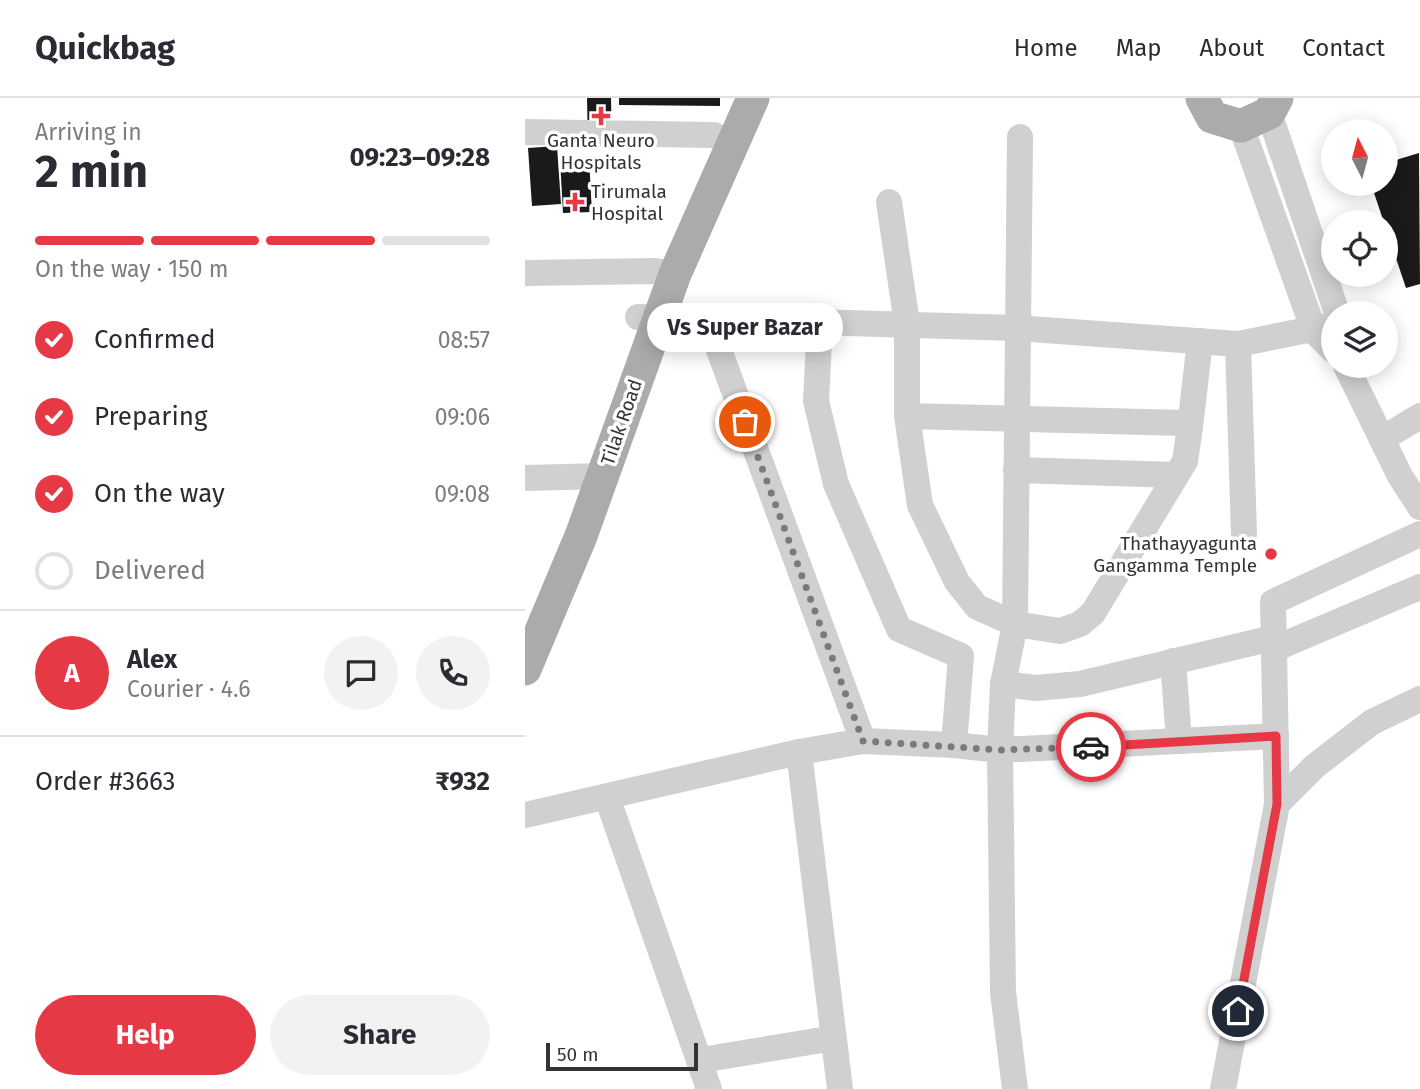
<!DOCTYPE html>
<html lang="en">
<head>
<meta charset="utf-8">
<style>
  :root { --surface:#fff; --page:#f2f2f3; --text:#2b2b33; --muted:#7c7c81; --line:#e1e1e2; --accent:#e63946 }
  body { margin:0; font-family:"Fira Sans",sans-serif; background:var(--page); color:var(--text); height:100vh; display:flex; flex-direction:column; font-size:26px; white-space:nowrap }
  * { box-sizing:border-box; margin:0 }
  p { font-size:23px; color:var(--muted) }
  .icon { flex:none; width:38px; height:38px; fill:none; stroke:currentColor; stroke-width:2; stroke-linecap:round; stroke-linejoin:round }
  .map { position:relative; flex:1; overflow:hidden }
  .drawer { display:flex; flex-direction:column; background:var(--surface); width:525px }
  .drawer>* { flex:none }
  .needle { width:46px; rotate:354deg }
  .fabs { position:absolute; left:796px; top:21px; display:grid; gap:14px }
  .fabs a { display:grid; place-items:center; width:77px; height:77px; border-radius:50%; background:var(--surface); box-shadow:0 4px 18px #0003; font-size:35px }
  .scale { position:absolute; left:21px; bottom:18px; width:152px; box-sizing:border-box; padding-left:7px; border:4px solid #333; border-top:0; font-size:19px; line-height:24px; white-space:nowrap; color:#333; -webkit-text-stroke:5px #fff; paint-order:stroke }
  .pin { position:absolute; display:grid; place-items:center; width:60px; height:60px; color:#fff; margin:-30px; border:4px solid #fff; border-radius:50%; box-shadow:0 2px 7px #0007 }
  .courier { position:absolute; display:grid; place-items:center; width:70px; height:70px; margin:-35px; border:5px solid #e63946; border-radius:50%; background:#fff; color:#222; box-shadow:0 2px 9px #0007 }
  .bubble { position:absolute; height:49px; border-radius:24px; background:var(--surface); box-shadow:0 4px 18px #0003; font-size:23px; font-weight:700; line-height:49px; text-align:center }
  .overview em { font-style:normal; font-weight:700 }
  .overview div { display:flex; flex-direction:column-reverse }
  .overview { display:flex; align-items:center; justify-content:space-between; height:119px; padding:0 35px }
  h1 { font-size:46px; font-weight:700; line-height:52px }
  .bar { display:grid; grid-template-columns:repeat(4,1fr); gap:10px 7px; align-content:center; height:84px; padding:0 35px }
  .bar i { height:9px; border-radius:5px; background:var(--line) }
  .bar .active { background:var(--accent) }
  .bar p { grid-column:span 4 }
  .line { display:flex; align-items:center; gap:18px; padding:0 35px; border-top:2px solid var(--line) }
  .line div { flex:1 }
  .round { display:grid; place-items:center; flex:none; width:74px; height:74px; border-radius:37px; background:var(--page) }
  ol { padding:0 35px; list-style:none }
  li { display:flex; align-items:center; gap:21px; height:77px }
  li p { margin-inline-start:auto }
  li .icon { padding:7px; border-radius:50%; background:var(--accent); color:#fff; stroke-width:4 }
  li:last-child { color:var(--muted) }
  li i { width:38px; height:38px; border:4px solid var(--line); border-radius:50% }
  .action { display:flex; gap:14px; margin-top:auto; padding:14px 35px }
  .action a { flex:1; height:80px; border-radius:42px; background:var(--accent); color:#fff; font-size:28px; font-weight:700; line-height:80px; text-align:center }
  .action a+a { background:var(--page); color:var(--text) }
  header { display:flex; align-items:center; gap:42px; box-sizing:border-box; height:98px; padding:0 35px; background:var(--surface); border-bottom:2px solid var(--line) }
  header strong { font-size:33px }
  nav { display:flex; gap:38px; margin-inline-start:auto; font-size:24px }
  main { display:flex; flex:1; min-height:0 }
  .map>svg:first-child { display:block }
  .building { fill:#1a1a1a }
  .lines { fill:none; stroke-linecap:round; stroke-linejoin:round }
  .minor { stroke:#d0d0d0; stroke-width:26 }
  .major { stroke:#ababab; stroke-width:33 }
  .done { stroke:#7a7a7a; stroke-width:7; stroke-dasharray:0 12.6 }
  .route { stroke:#e63946; stroke-width:9 }
  .poi-dot { fill:#e63946; stroke:#fff; stroke-width:2.5 }
  .labels { text-anchor:middle; stroke-width:7; stroke-linejoin:round; paint-order:stroke }
  .poi-label { font-size:19px; fill:#333; stroke:#fff }
  .street-label { font-size:19px; fill:#333; stroke:#fff }
</style>
</head>
<body>
<header>
<strong>Quickbag</strong>
<nav><a>Home</a><a>Map</a><a>About</a><a>Contact</a></nav>
</header>
<main>
<section class="drawer">
<div class="overview"><div><h1>2 min</h1><p>Arriving in</p></div><em>09:23–09:28</em></div>
<div class="bar"><i class="active"></i><i class="active"></i><i class="active"></i><i></i><p>On the way · 150 m</p></div>
<ol>
<li><svg class="icon" aria-label="check" viewBox="0 0 24 24"><path d="M5 12l5 5 9-10"/></svg>Confirmed<p>08:57</p></li>
<li><svg class="icon" aria-label="check" viewBox="0 0 24 24"><path d="M5 12l5 5 9-10"/></svg>Preparing<p>09:06</p></li>
<li><svg class="icon" aria-label="check" viewBox="0 0 24 24"><path d="M5 12l5 5 9-10"/></svg>On the way<p>09:08</p></li>
<li><i></i>Delivered</li>
</ol>
<div class="line" style="height:126px"><b class="round" style="background:var(--accent);color:#fff">A</b><div><b>Alex</b><p>Courier · 4.6</p></div><a class="round"><svg class="icon" aria-label="chat" viewBox="0 0 24 24"><path d="M4 5h16v11H9l-5 4z"/></svg></a><a class="round"><svg class="icon" aria-label="phone" viewBox="0 0 24 24"><path d="M5 4h4l2 5-3 2q2 4 5 5l2-3 5 2v4C11 20 4 13 5 4z"/></svg></a></div>
<div class="line" style="height:91px"><div>Order #3663</div><b>₹932</b></div>
<div class="action"><a>Help</a><a>Share</a></div>
</section>
<div class="map">
<svg width="895" height="991" viewBox="0 0 895 991">
  <rect width="100%" height="100%" fill="#fff"/>
  <g class="building">
    <polygon points="62,0 86,0 87,47 63,48"/>
    <polygon points="94,0 195,0 195,8 94,7"/>
    <polygon points="32,48 36,106 7,108 3,50"/>
    <polygon points="894,55 895,186 881,190 846,86 861,86 861,65"/>
    <polygon points="64,60 67,114 38,115 35,61"/>
  </g>
  <g class="lines">
    <g class="minor">
      <polyline points="744,15 812,215"/>
      <polyline points="716,28 789,233 808,252"/>
      <polyline points="0,34 189,37"/>
      <polyline points="364,104 382,226 382,318 395,407 432,484 452,509 490,526 535,533 555,526 568,515 660,363 665,329 660,325 382,318"/>
      <polyline points="0,175 130,173 150,176"/>
      <polyline points="113,219 491,230 713,246 808,227"/>
      <polyline points="183,222 338,643"/>
      <polyline points="713,246 719,436"/>
      <polyline points="821,268 875,378 895,409"/>
      <polyline points="665,329 675,243"/>
      <polyline points="857,341 895,318"/>
      <polyline points="491,372 651,377"/>
      <polyline points="0,380 77,378"/>
      <polyline points="749,551 895,489"/>
      <polyline points="648,563 654,643"/>
      <polyline points="478,586 511,590 555,586 748,540"/>
      <polyline points="429,647 475,652 751,638"/>
      <polyline points="274,654 338,643 429,647 436,558 374,531 311,386 291,303 295,222"/>
      <polyline points="82,699 184,991"/>
      <polyline points="752,706 748,504 895,436"/>
      <polyline points="0,717 274,654 315,991"/>
      <polyline points="176,962 309,940"/>
      <polyline points="490,991 478,894 475,652 478,586 490,526 495,39"/>
      <polyline points="698,991 752,706 790,668 847,624 895,601"/>
    </g>
    <g class="major">
      <polyline points="677,0 687,19 716,28 744,15 752,0"/>
      <polyline points="0,571 56,438 150,176 228,0"/>
    </g>
  </g>
  <g class="lines">
    <polyline class="done" points="220,324 338,643 475,652 566,649"/>
    <polyline class="route" points="566,649 751,638 752,706 713,913"/>
  </g>
  <g class="poi-dot">
    <path d="M72.5 7.5h7v7h7v7h-7v7h-7v-7h-7v-7h7z"/>
    <path d="M46.5 93.5h7v7h7v7h-7v7h-7v-7h-7v-7h7z"/>
    <circle cx="746" cy="456" r="7"/>
  </g>
  <g class="labels">
    <g class="poi-label">
      <text x="76" y="49">Ganta Neuro<tspan x="76" dy="22">Hospitals</tspan></text>
      <text x="66" y="100" text-anchor="start">Tirumala<tspan x="66" dy="22">Hospital</tspan></text>
      <text x="732" y="452" text-anchor="end">Thathayyagunta<tspan x="732" dy="22">Gangamma Temple</tspan></text>
    </g>
    <g class="street-label">
      <text transform="translate(96 324) rotate(-71)" y="7">Tilak Road</text>
    </g>
  </g>
</svg>
<div class="fabs">
<a><svg class="needle" viewBox="-14 -14 28 28"><path d="M0-13l5 13h-10z" fill="#e53935"/><path d="M0 13l5-13h-10z" fill="#7c7c81"/></svg></a>
<a><svg class="icon" aria-label="locate" viewBox="0 0 24 24"><circle cx="12" cy="12" r="6"/><path d="M12 2v4M12 18v4M2 12h4M18 12h4"/></svg></a>
<a><svg class="icon" aria-label="layers" viewBox="0 0 24 24"><path d="M12 4l9 5-9 5-9-5zM3 14l9 5 9-5"/></svg></a>
</div>
<div class="scale">50 m</div>
<div class="pin" style="left:220px;top:324px;background:#ea580c"><svg class="icon" aria-label="bag" viewBox="0 0 24 24"><path d="M5 8h14l-1 12H6zM9 8a3 3 0 0 1 6 0"/></svg></div>
<div class="pin" style="left:713px;top:913px;background:#1f2937"><svg class="icon" aria-label="home" viewBox="0 0 24 24"><path d="M3 11l9-7 9 7M6 9v11h12V9"/></svg></div>
<div class="courier" style="left:566px;top:649px"><svg class="icon" aria-label="car" viewBox="0 0 24 24"><path d="M5 17H2v-5l4-1 3-4h7l3 4 3 1v5h-3M9 17h6M6 11h13"/><circle cx="7" cy="17" r="2"/><circle cx="17" cy="17" r="2"/></svg></div>
<div class="bubble" style="left:122px;top:205px;width:196px">Vs Super Bazar</div>
</div>
</main>
</body>
</html>
